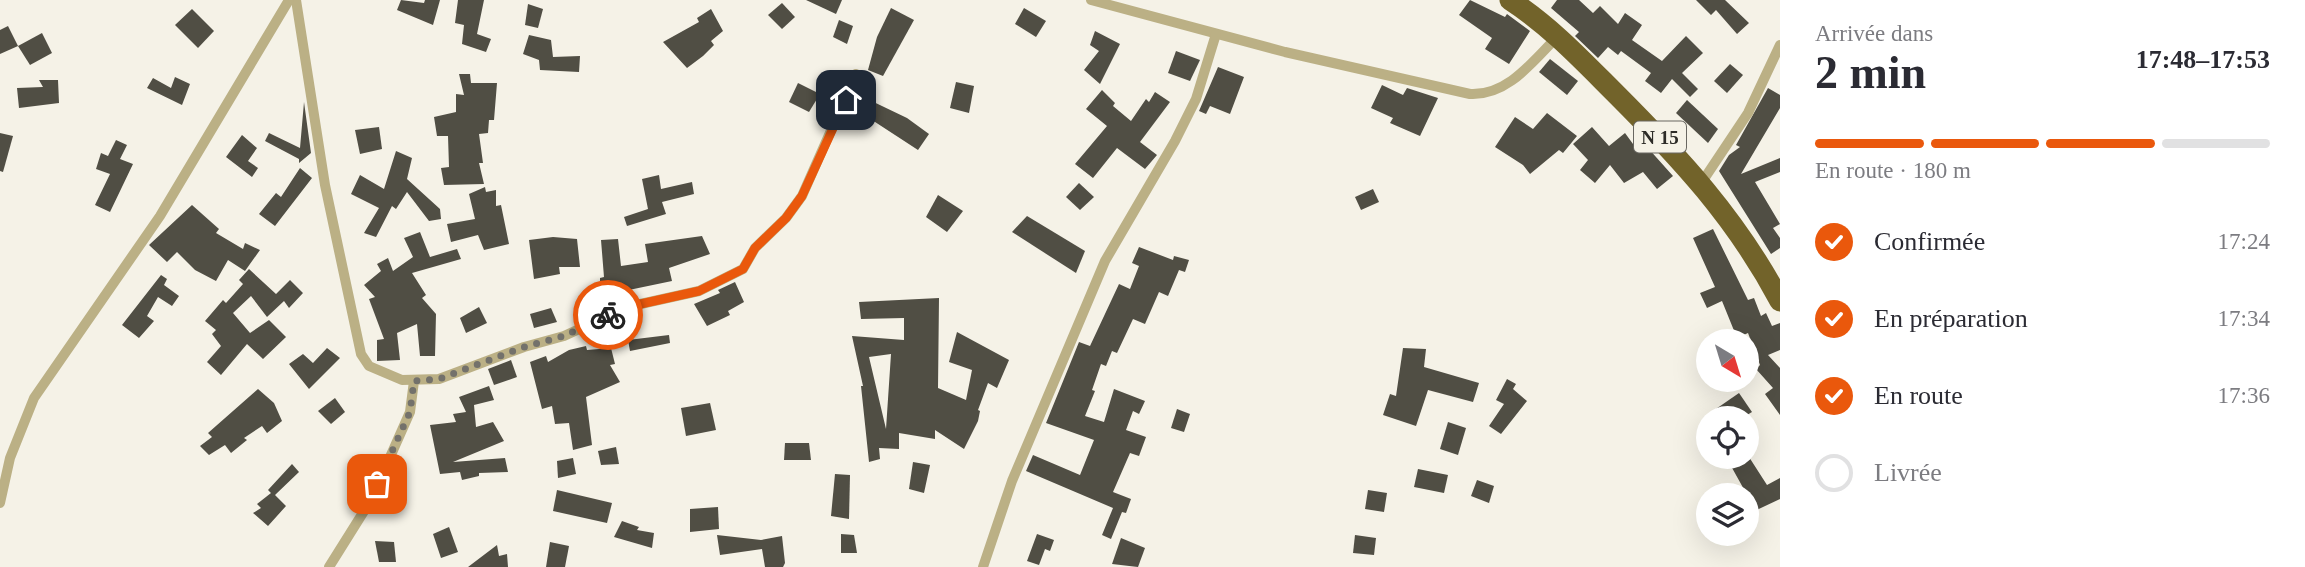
<!DOCTYPE html>
<html lang="fr">
<head>
<meta charset="utf-8">
<style>
  :root { --surface:#fff; --page:#f2f2f3; --text:#2b2b33; --muted:#7c7c81; --line:#e1e1e2; --accent:#ea580c }
  body { margin:0; font-family:Georgia,serif; background:var(--page); color:var(--text); height:100vh; display:flex; flex-direction:column; font-size:26px; white-space:nowrap }
  * { box-sizing:border-box; margin:0 }
  p { font-size:23px; color:var(--muted) }
  .icon { flex:none; width:38px; height:38px; fill:none; stroke:currentColor; stroke-width:2; stroke-linecap:round; stroke-linejoin:round }
  .map { position:relative; flex:1; overflow:hidden }
  .drawer { display:flex; flex-direction:column; background:var(--surface); width:525px }
  .drawer>* { flex:none }
  .needle { width:46px; rotate:142deg }
  .buttons { position:absolute; left:1696px; top:329px; display:grid; gap:14px }
  .buttons a { display:grid; place-items:center; width:63px; height:63px; border-radius:50%; background:var(--surface); box-shadow:0 7px 28px #0002; font-size:35px }
  .pin { position:absolute; display:grid; place-items:center; width:60px; height:60px; color:#fff; margin:-30px; border-radius:14px; box-shadow:0 4px 10px #0006 }
  .courier { position:absolute; display:grid; place-items:center; width:70px; height:70px; margin:-35px; border:5px solid #ea580c; border-radius:50%; background:#fff; color:#222; box-shadow:0 2px 9px #0007 }
  .headline em { font-style:normal; font-weight:700 }
  .headline div { display:flex; flex-direction:column-reverse }
  .headline { display:flex; align-items:center; justify-content:space-between; height:119px; padding:0 35px }
  h1 { font-size:46px; font-weight:700; line-height:52px }
  .bar { display:grid; grid-template-columns:repeat(4,1fr); gap:10px 7px; align-content:center; height:84px; padding:0 35px }
  .bar i { height:9px; border-radius:5px; background:var(--line) }
  .bar .active { background:var(--accent) }
  .bar p { grid-column:span 4 }
  ol { padding:0 35px; list-style:none }
  li { display:flex; align-items:center; gap:21px; height:77px }
  li p { margin-inline-start:auto }
  li .icon { padding:7px; border-radius:50%; background:var(--accent); color:#fff; stroke-width:4 }
  li:last-child { color:var(--muted) }
  li i { width:38px; height:38px; border:4px solid var(--line); border-radius:50% }
  main { display:flex; flex:1; min-height:0 }
  .map>svg:first-child { display:block }
  .building { fill:#504e44; fill-rule:evenodd }
  .lines { fill:none; stroke-linecap:round; stroke-linejoin:round }
  .street { stroke:#bbb085; stroke-width:10 }
  .highway { stroke:#72632a; stroke-width:21 }
  .done { stroke:#73716b; stroke-width:7; stroke-dasharray:0 12.6 }
  .route { stroke:#ea580c; stroke-width:9 }
  .labels { text-anchor:middle; stroke-width:7; stroke-linejoin:round; paint-order:stroke }
  .shield { fill:#f5f2e7; stroke:#696761; stroke-width:2 }
  .shield-label { font-size:19px; font-weight:bold; fill:#2d2c28 }
</style>
</head>
<body>
<main>
<div class="map">
<svg width="1780" height="567" viewBox="0 0 1780 567">
  <rect width="100%" height="100%" fill="#f5f2e7"/>
  <g class="building">
    <polygon points="401,0 424,3 425,0 440,0 433,25 397,10"/>
    <polygon points="458,0 484,0 477,34 491,39 486,52 462,44 464,25 455,23"/>
    <polygon points="806,0 842,0 836,14"/>
    <polygon points="1470,0 1505,17 1507,14 1530,31 1509,64 1485,49 1492,38 1459,15"/>
    <polygon points="1557,0 1579,0 1593,13 1600,6 1618,24 1625,13 1642,25 1632,40 1662,61 1686,36 1703,53 1682,73 1698,89 1690,97 1672,79 1661,93 1645,81 1651,73 1621,51 1618,55 1608,47 1598,58 1575,36 1579,32 1551,8"/>
    <polygon points="1696,0 1725,0 1749,23 1737,34 1716,10 1711,15"/>
    <polygon points="782,3 795,17 782,29 768,15"/>
    <polygon points="528,4 543,9 538,28 525,25"/>
    <polygon points="891,8 914,20 883,76 868,70 877,37"/>
    <polygon points="1024,8 1046,21 1036,37 1015,24"/>
    <polygon points="192,9 214,31 198,48 175,25"/>
    <polygon points="711,9 723,31 711,41 714,45 703,56 687,68 663,42 699,22 697,18"/>
    <polygon points="839,20 853,26 847,44 833,37"/>
    <polygon points="8,26 18,46 0,54 0,30"/>
    <polygon points="1095,31 1120,44 1100,84 1084,70 1099,51 1090,45"/>
    <polygon points="42,33 52,53 30,65 18,46"/>
    <polygon points="529,35 551,40 553,57 580,56 579,72 540,70 539,60 523,54"/>
    <polygon points="1176,51 1200,60 1190,81 1168,73"/>
    <polygon points="1550,59 1578,81 1567,95 1539,72"/>
    <polygon points="1730,64 1743,75 1727,93 1714,81"/>
    <polygon points="1218,67 1244,77 1230,114 1210,106 1206,114 1199,111"/>
    <polygon points="459,74 470,74 471,83 497,83 494,120 489,120 488,133 479,134 483,163 479,163 484,184 444,185 441,168 449,167 448,136 437,136 434,117 456,112 456,94 464,95"/>
    <polygon points="175,77 190,84 182,105 147,88 153,78 171,88"/>
    <polygon points="39,80 58,80 59,103 19,108 17,88 43,87"/>
    <polygon points="956,82 974,86 969,113 950,108"/>
    <polygon points="798,83 820,94 809,112 789,102"/>
    <polygon points="1382,85 1403,95 1407,88 1438,98 1420,136 1390,123 1393,118 1371,108"/>
    <polygon points="1768,88 1780,95 1780,108 1741,174 1780,158 1780,172 1755,182 1780,224 1773,228 1780,238 1780,248 1771,254 1719,171 1729,155 1740,147 1736,145"/>
    <polygon points="1102,90 1115,103 1113,106 1131,121 1146,99 1149,102 1155,92 1170,102 1140,142 1157,155 1145,169 1117,148 1093,178 1075,164 1107,126 1086,109"/>
    <polygon points="859,95 907,118 929,134 918,150 872,120 876,113 854,104"/>
    <polygon points="1687,100 1718,129 1708,143 1676,113"/>
    <polygon points="304,102 311,153 299,163 299,159 265,141 269,133 300,148"/>
    <polygon points="1547,113 1577,136 1563,153 1559,150 1530,174 1523,165 1495,147 1515,117 1533,129"/>
    <polygon points="379,127 382,149 360,154 355,130"/>
    <polygon points="1592,127 1609,146 1625,133 1633,144 1639,138 1673,176 1657,189 1643,172 1624,183 1610,165 1595,183 1580,170 1588,160 1573,144"/>
    <polygon points="0,133 13,136 3,172 0,171"/>
    <polygon points="242,135 257,148 248,161 258,168 252,177 226,157"/>
    <polygon points="116,140 127,145 120,159 133,164 110,212 95,205 110,174 96,169 101,153 108,156"/>
    <polygon points="396,151 412,158 407,179 440,209 441,219 429,221 407,192 396,209 392,206 376,237 364,233 379,208 351,194 360,175 384,189"/>
    <polygon points="300,168 312,178 275,226 259,214 276,193 281,197"/>
    <polygon points="659,175 661,189 692,182 694,194 662,202 666,214 627,226 624,217 648,209 642,179"/>
    <polygon points="1079,183 1094,197 1080,210 1066,197"/>
    <polygon points="485,187 486,192 496,190 496,206 501,205 509,244 484,250 478,235 451,242 447,224 475,219 469,194"/>
    <polygon points="1373,189 1379,202 1361,210 1355,197"/>
    <polygon points="938,195 963,211 947,232 926,217"/>
    <polygon points="192,205 219,229 216,233 243,249 245,243 260,250 245,271 228,260 216,281 195,270 177,252 167,262 149,245"/>
    <polygon points="1027,216 1085,251 1076,273 1012,232"/>
    <polygon points="1713,229 1748,300 1754,298 1761,316 1766,313 1772,326 1780,323 1780,350 1768,355 1780,368 1780,415 1765,394 1773,388 1756,369 1760,365 1748,333 1737,338 1722,301 1707,308 1700,293 1715,287 1693,238"/>
    <polygon points="420,232 430,257 457,249 461,259 412,273 426,295 422,298 436,314 435,356 420,356 417,324 397,333 400,360 377,361 377,340 384,339 369,299 375,297 364,285 381,271 377,264 388,258 393,271 413,257 404,238"/>
    <polygon points="702,236 710,254 669,268 672,281 600,296 600,278 604,277 601,240 618,239 621,266 648,262 645,244"/>
    <polygon points="553,237 577,239 580,267 559,267 560,274 534,279 529,240"/>
    <polygon points="1139,247 1173,260 1174,256 1189,260 1185,272 1179,270 1168,296 1159,292 1145,324 1133,319 1117,353 1112,351 1106,366 1101,364 1092,390 1095,391 1085,416 1104,422 1114,389 1145,401 1139,414 1133,411 1126,430 1146,437 1139,456 1130,453 1113,492 1131,499 1126,513 1122,512 1111,539 1102,535 1113,508 1026,471 1033,455 1080,475 1094,440 1046,423 1079,342 1090,346 1119,284 1130,289 1139,266 1132,263"/>
    <polygon points="249,269 276,294 290,280 303,293 289,308 284,301 267,317 251,296 233,313 250,333 269,320 286,337 263,359 247,344 221,375 207,362 221,346 212,334 216,330 205,321 223,300 226,303 243,284 239,280"/>
    <polygon points="161,275 167,279 164,285 179,296 172,306 158,297 147,316 154,321 139,338 122,325"/>
    <polygon points="735,282 744,302 728,311 730,315 707,326 694,304 720,293 718,290"/>
    <path d="M939,298L938,388L966,400L972,370L949,362L957,332L1009,360L997,388L988,383L978,410L980,411L978,421L964,449L935,430V439L899,433V449L879,448L880,459L869,462L861,386H863L852,336L904,340V318L861,319L859,302ZM891,354L886,429L869,357Z"/>
    <polygon points="479,307 487,323 466,333 460,318"/>
    <polygon points="551,308 557,322 534,328 530,314"/>
    <polygon points="669,335 670,343 630,351 628,340"/>
    <polygon points="586,346 587,350 611,348 615,364 610,365 620,382 586,397 592,445 573,450 569,423 555,424 552,406 542,409 530,362 546,356 548,362 569,350"/>
    <polygon points="327,348 340,358 309,389 289,364 303,354 313,363"/>
    <polygon points="1403,348 1426,349 1424,367 1479,383 1473,402 1428,390 1416,426 1383,415 1390,394 1396,396"/>
    <polygon points="511,360 517,377 494,385 488,369"/>
    <polygon points="1507,379 1516,384 1513,389 1527,401 1501,434 1489,426 1504,404 1496,400"/>
    <polygon points="489,386 494,400 474,405 476,427 493,422 504,441 453,462 505,458 508,472 479,473 479,476 462,480 460,472 440,474 430,425 456,422 453,414 466,412 459,397"/>
    <polygon points="258,389 274,403 282,421 267,433 262,426 244,438 247,440 231,453 225,445 209,455 200,446 212,437 208,433"/>
    <polygon points="1739,393 1752,412 1742,418 1717,418 1713,411"/>
    <polygon points="335,398 345,412 331,424 318,411"/>
    <polygon points="710,403 716,430 686,436 681,408"/>
    <polygon points="1177,409 1190,414 1184,432 1171,428"/>
    <polygon points="1448,422 1466,428 1458,455 1440,449"/>
    <polygon points="785,443 809,443 811,460 784,460"/>
    <polygon points="616,447 619,464 601,465 598,451"/>
    <polygon points="1726,457 1749,457 1767,485 1780,478 1780,499 1746,515 1746,493"/>
    <polygon points="573,458 576,474 558,478 557,461"/>
    <polygon points="913,462 930,465 924,493 909,489"/>
    <polygon points="292,464 299,472 275,495 286,506 268,526 253,513 261,508 257,504 271,493 268,490"/>
    <polygon points="1418,469 1448,475 1444,493 1414,487"/>
    <polygon points="835,474 850,475 849,519 831,516"/>
    <polygon points="1477,480 1494,486 1489,503 1471,496"/>
    <polygon points="557,490 612,503 607,523 553,511"/>
    <polygon points="1368,490 1387,493 1384,512 1365,509"/>
    <polygon points="718,507 719,529 690,532 690,509"/>
    <polygon points="622,521 639,527 637,530 654,533 652,548 614,537"/>
    <polygon points="449,527 458,552 441,558 433,534"/>
    <polygon points="841,534 854,535 857,553 841,553"/>
    <polygon points="1037,534 1054,540 1050,551 1045,549 1039,565 1027,561"/>
    <polygon points="717,535 761,540 782,536 785,563 783,567 765,567 762,549 720,555"/>
    <polygon points="1355,535 1376,538 1374,555 1353,553"/>
    <polygon points="1121,538 1145,548 1138,567 1112,564"/>
    <polygon points="375,541 394,542 396,562 379,562"/>
    <polygon points="550,542 569,546 565,567 546,567"/>
    <polygon points="497,545 499,556 507,554 508,567 468,567"/>
  </g>
  <g class="lines">
    <g class="street">
      <polyline points="296,0 325,185 361,354 369,366 402,380 439,379 524,347 564,336 627,307 699,291 743,269 755,248 786,218 802,196 856,74"/>
      <path d="M1091,0L1285,52L1470,94C1508,96 1533,61 1559,35"/>
      <polyline points="1702,182 1748,113 1780,45"/>
      <polyline points="0,503 10,458 34,398 160,216 289,0"/>
      <polyline points="329,567 371,500 410,412 414,381"/>
      <polyline points="983,567 1012,481 1105,261 1175,141 1196,99 1216,34"/>
    </g>
    <path class="highway" d="M1510,0C1550,26 1581,59 1614,92C1680,158 1736,218 1780,301"/>
  </g>
  <g class="lines">
    <polyline class="done" points="377,484 410,412 414,381 439,379 524,347 564,336 608,315"/>
    <polyline class="route" points="608,315 627,307 699,291 743,269 755,248 786,218 802,196 846,100"/>
  </g>
  <g class="labels">
    <rect class="shield" x="1634" y="121.5" width="52" height="31" rx="5"/>
    <g class="shield-label">
      <text x="1660" y="144">N 15</text>
    </g>
  </g>
</svg>
<div class="buttons">
<a><svg class="needle" viewBox="-14 -14 28 28"><path d="M0-13l5 13h-10z" fill="#e53935"/><path d="M0 13l5-13h-10z" fill="#7c7c81"/></svg></a>
<a><svg class="icon" aria-label="locate" viewBox="0 0 24 24"><circle cx="12" cy="12" r="6"/><path d="M12 2v4M12 18v4M2 12h4M18 12h4"/></svg></a>
<a><svg class="icon" aria-label="layers" viewBox="0 0 24 24"><path d="M12 4l9 5-9 5-9-5zM3 14l9 5 9-5"/></svg></a>
</div>
<div class="pin" style="left:377px;top:484px;background:#ea580c"><svg class="icon" aria-label="bag" viewBox="0 0 24 24"><path d="M5 8h14l-1 12H6zM9 8a3 3 0 0 1 6 0"/></svg></div>
<div class="pin" style="left:846px;top:100px;background:#1f2937"><svg class="icon" aria-label="home" viewBox="0 0 24 24"><path d="M3 11l9-7 9 7M6 9v11h12V9"/></svg></div>
<div class="courier" style="left:608px;top:315px"><svg class="icon" aria-label="bike" viewBox="0 0 24 24"><circle cx="6" cy="16" r="4"/><circle cx="18" cy="16" r="4"/><path d="M6 16l4-8h5l3 8M10 8l3 8H6M13 5h3"/></svg></div>
</div>
<section class="drawer">
<div class="headline"><div><h1>2 min</h1><p>Arrivée dans</p></div><em>17:48–17:53</em></div>
<div class="bar"><i class="active"></i><i class="active"></i><i class="active"></i><i></i><p>En route · 180 m</p></div>
<ol>
<li><svg class="icon" aria-label="check" viewBox="0 0 24 24"><path d="M5 12l5 5 9-10"/></svg>Confirmée<p>17:24</p></li>
<li><svg class="icon" aria-label="check" viewBox="0 0 24 24"><path d="M5 12l5 5 9-10"/></svg>En préparation<p>17:34</p></li>
<li><svg class="icon" aria-label="check" viewBox="0 0 24 24"><path d="M5 12l5 5 9-10"/></svg>En route<p>17:36</p></li>
<li><i></i>Livrée</li>
</ol>
</section>
</main>
</body>
</html>
